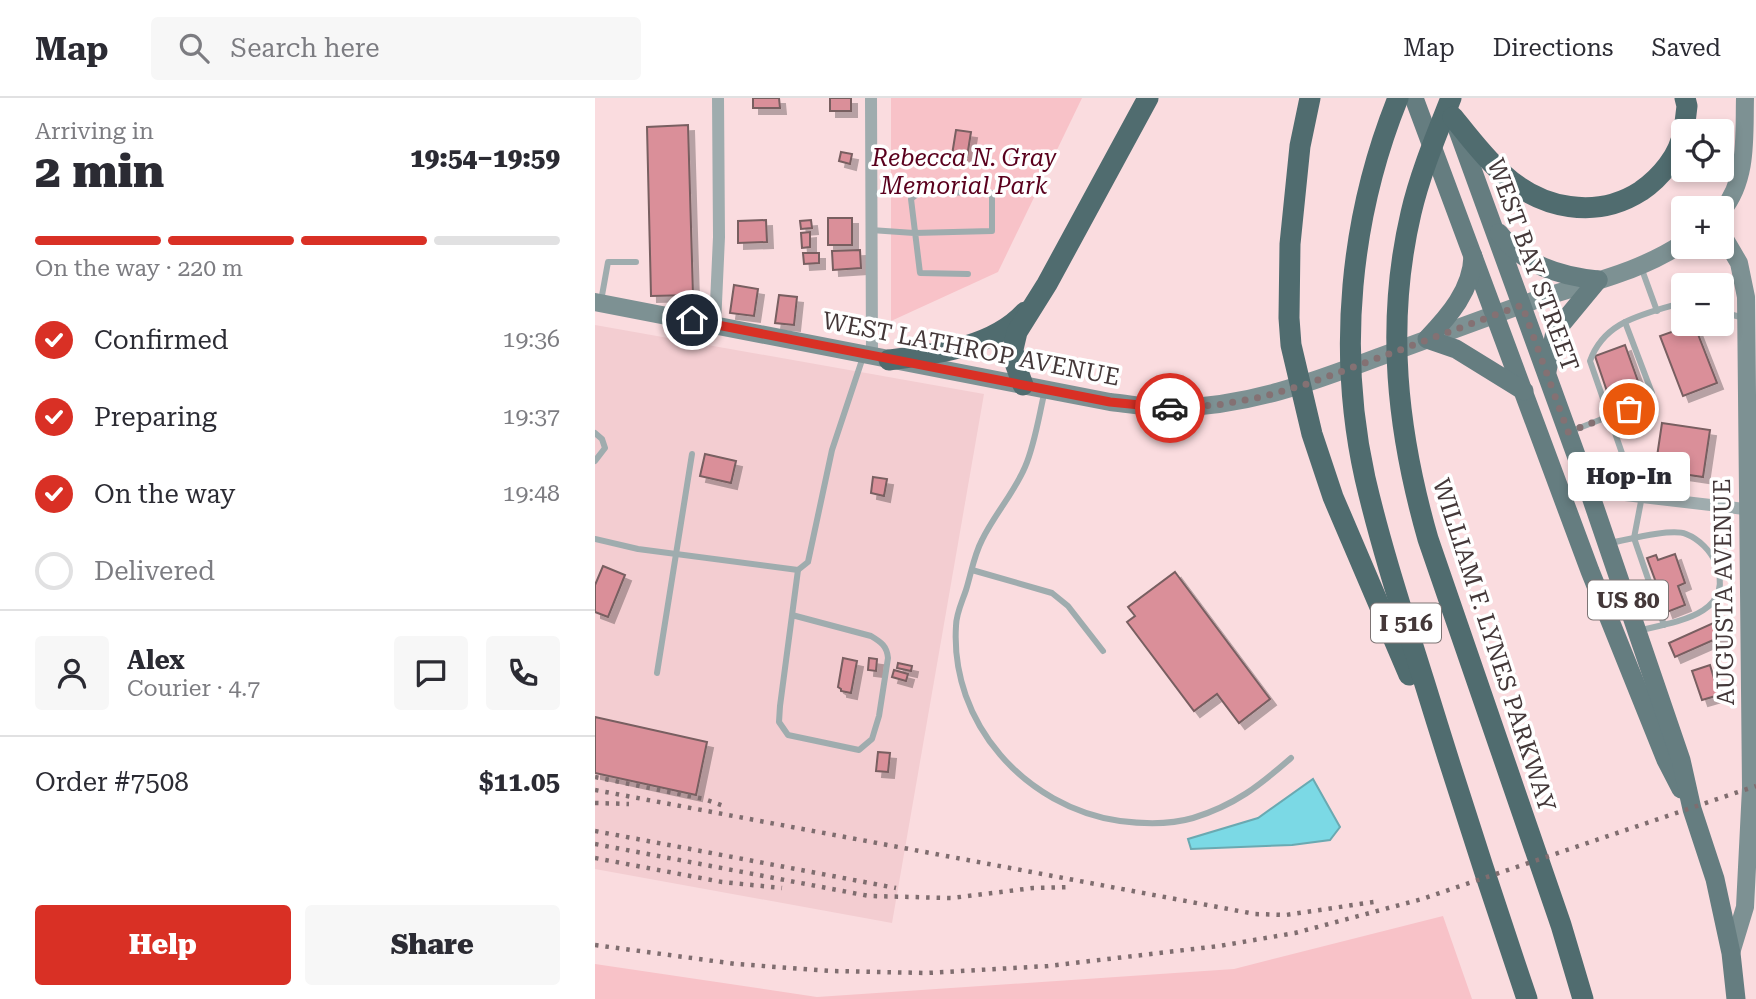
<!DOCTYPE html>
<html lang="en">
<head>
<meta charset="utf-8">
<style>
  :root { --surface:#fff; --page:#f7f7f7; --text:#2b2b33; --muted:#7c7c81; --line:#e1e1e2; --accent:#d93025 }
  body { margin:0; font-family:"Roboto Serif",serif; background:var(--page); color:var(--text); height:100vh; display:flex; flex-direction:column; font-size:26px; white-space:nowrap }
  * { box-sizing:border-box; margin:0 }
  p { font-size:23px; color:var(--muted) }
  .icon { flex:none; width:38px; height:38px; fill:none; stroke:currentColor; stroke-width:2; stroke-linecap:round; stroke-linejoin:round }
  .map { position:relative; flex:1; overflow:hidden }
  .panel { display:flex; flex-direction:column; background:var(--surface); width:595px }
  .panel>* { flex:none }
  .tools { position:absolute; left:1076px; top:21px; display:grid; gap:14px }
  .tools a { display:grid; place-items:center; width:63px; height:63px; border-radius:7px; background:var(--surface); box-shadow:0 4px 10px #0003; font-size:35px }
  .pin { position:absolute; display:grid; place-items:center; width:60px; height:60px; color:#fff; margin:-30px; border:4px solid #fff; border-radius:50%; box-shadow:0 2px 7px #0007 }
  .courier { position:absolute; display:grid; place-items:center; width:70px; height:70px; margin:-35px; border:5px solid #d93025; border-radius:50%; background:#fff; color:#222; box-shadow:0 2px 9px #0007 }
  .bubble { position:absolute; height:49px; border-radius:7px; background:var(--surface); box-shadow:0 4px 10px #0003; font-size:23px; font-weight:800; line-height:49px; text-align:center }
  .headline em { font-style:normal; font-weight:800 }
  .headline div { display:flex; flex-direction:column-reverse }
  .headline { display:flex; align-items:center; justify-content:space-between; height:119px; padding:0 35px }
  h1 { font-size:46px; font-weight:800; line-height:52px }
  .bar { display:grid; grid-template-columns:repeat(4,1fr); gap:10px 7px; align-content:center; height:84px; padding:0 35px }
  .bar i { height:9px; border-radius:5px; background:var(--line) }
  .bar .selected { background:var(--accent) }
  .bar p { grid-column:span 4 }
  .line { display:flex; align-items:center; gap:18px; padding:0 35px; border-top:2px solid var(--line) }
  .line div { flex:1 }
  .round { display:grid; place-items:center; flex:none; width:74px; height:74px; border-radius:7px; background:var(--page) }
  ol { padding:0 35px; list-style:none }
  li { display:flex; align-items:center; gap:21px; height:77px }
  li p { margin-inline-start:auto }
  li .icon { padding:7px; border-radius:50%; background:var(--accent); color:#fff; stroke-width:4 }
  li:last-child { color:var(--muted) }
  li i { width:38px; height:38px; border:4px solid var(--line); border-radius:50% }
  .action { display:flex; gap:14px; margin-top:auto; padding:14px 35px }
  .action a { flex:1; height:80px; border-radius:7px; background:var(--accent); color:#fff; font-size:28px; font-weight:800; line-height:80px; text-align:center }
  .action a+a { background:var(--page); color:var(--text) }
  header { display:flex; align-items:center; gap:42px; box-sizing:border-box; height:98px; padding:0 35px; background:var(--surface); border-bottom:2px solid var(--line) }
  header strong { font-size:33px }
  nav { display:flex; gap:38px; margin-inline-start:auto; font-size:24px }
  .search { width:490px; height:63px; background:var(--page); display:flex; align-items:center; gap:18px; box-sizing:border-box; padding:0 24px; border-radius:7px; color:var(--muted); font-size:26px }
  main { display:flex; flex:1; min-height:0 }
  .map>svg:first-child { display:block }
  .built { fill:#f3cdd1 }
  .green { fill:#f8c2c8 }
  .water { fill:#7bd9e5; stroke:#6aa9b1; stroke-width:2 }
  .building { fill:#da8f99; stroke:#785e61; stroke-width:2; filter:url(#shadow) }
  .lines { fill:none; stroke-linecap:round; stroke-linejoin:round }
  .lane { stroke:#9facae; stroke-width:6 }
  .street { stroke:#9facae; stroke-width:12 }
  .secondary { stroke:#7d9193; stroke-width:18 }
  .primary { stroke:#657d80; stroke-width:19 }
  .highway { stroke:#506c6f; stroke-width:21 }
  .rail { stroke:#7f6d6f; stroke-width:4.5; stroke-dasharray:3.5 7; stroke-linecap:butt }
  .done { stroke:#847173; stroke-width:7; stroke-dasharray:0 12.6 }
  .route { stroke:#d93025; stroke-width:9 }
  .labels { text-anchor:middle; stroke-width:7; stroke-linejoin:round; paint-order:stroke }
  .shield { fill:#fff; stroke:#7c7474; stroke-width:2 }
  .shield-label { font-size:23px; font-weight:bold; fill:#443839 }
  .park-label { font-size:24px; font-style:italic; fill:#5a001d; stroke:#fff }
  .street-label { font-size:24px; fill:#443839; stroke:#fff }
</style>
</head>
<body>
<header>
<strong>Map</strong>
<div class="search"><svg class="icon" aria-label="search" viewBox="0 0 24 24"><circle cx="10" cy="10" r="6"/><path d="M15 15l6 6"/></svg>Search here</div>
<nav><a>Map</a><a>Directions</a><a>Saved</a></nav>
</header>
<main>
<section class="panel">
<div class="headline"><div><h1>2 min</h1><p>Arriving in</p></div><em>19:54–19:59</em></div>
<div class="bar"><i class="selected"></i><i class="selected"></i><i class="selected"></i><i></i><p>On the way · 220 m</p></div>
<ol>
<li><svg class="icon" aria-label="check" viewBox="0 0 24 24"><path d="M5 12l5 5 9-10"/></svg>Confirmed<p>19:36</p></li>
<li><svg class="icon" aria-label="check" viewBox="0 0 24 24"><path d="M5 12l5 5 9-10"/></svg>Preparing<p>19:37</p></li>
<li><svg class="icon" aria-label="check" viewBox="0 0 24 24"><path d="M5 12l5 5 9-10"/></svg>On the way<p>19:48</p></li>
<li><i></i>Delivered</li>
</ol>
<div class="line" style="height:126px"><a class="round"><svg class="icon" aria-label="person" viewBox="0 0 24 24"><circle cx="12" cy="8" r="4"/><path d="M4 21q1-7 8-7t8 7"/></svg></a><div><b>Alex</b><p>Courier · 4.7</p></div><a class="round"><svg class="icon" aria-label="chat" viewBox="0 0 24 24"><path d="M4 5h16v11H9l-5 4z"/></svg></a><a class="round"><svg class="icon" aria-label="phone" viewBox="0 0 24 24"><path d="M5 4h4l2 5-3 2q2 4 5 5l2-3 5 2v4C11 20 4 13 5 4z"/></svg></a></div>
<div class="line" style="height:91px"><div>Order #7508</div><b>$11.05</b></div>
<div class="action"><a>Help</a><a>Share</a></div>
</section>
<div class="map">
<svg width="1161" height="901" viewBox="0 0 1161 901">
  <defs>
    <filter id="shadow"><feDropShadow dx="6" dy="6" stdDeviation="0" flood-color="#0004"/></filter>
  </defs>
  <rect width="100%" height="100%" fill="#fadcdf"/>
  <polygon class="built" points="0,227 389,296 297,825 0,771"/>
  <g class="green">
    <polygon points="296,0 487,0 403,174 296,223"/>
    <polygon points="848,818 877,901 0,901 0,866 222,899 639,871"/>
  </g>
  <polygon class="water" points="718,681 745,729 735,742 697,747 596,751 593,741 663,720"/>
  <g class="building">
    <polygon points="158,0 184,0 185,10 158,10"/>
    <rect x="235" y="0" width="21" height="13"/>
    <polygon points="93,27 98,197 56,198 52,29"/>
    <polygon points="361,32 376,34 372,59 357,57"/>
    <polygon points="246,54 257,56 255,66 244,63"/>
    <rect x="233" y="120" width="24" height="27"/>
    <polygon points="171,122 172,144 143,145 143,123"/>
    <polygon points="216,122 217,130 206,131 205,123"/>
    <polygon points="215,134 215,149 207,150 206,135"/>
    <polygon points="265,152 266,170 238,172 237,153"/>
    <polygon points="208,155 224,155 224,165 209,166"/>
    <polygon points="139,187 163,191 159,218 135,215"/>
    <polygon points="184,197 202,199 199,227 180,225"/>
    <polygon points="1099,226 1122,285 1088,298 1065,238"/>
    <polygon points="1030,247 1049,300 1018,311 1000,258"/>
    <polygon points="1067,325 1115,332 1108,379 1060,372"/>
    <polygon points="110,356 141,363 136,385 105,378"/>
    <polygon points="278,379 292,381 289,398 276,395"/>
    <polygon points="1080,456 1090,485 1083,488 1090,507 1072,514 1052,460 1061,457 1063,462"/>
    <polygon points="8,468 30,477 13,519 0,514 0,487"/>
    <polygon points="580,474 675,601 644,625 622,596 599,613 532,524 540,518 533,509"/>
    <polygon points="1125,522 1132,536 1080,559 1074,545"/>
    <polygon points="248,560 262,563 256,595 246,593 246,591 243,589"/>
    <polygon points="274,560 282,561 281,573 273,572"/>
    <polygon points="303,565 317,568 316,573 302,570"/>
    <polygon points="1115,567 1124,597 1107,602 1097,573"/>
    <polygon points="299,572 313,576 311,583 297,579"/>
    <polygon points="0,619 112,644 101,697 0,675"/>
    <polygon points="283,654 295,655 293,674 281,673"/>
  </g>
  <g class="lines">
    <g class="lane">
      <polyline points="276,132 319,135 397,133 397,95 325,94 316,101 325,175 373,176"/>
      <polyline points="1046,169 1062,213"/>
      <polyline points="6,203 13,164 41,164"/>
      <polyline points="1127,214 1149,220"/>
      <path d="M450,292C444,317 440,346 430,369C419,395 399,417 387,442C379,457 376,476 371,492C367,504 361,516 361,528C355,625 430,709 525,723C549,726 574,727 598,720C640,707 664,688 696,660"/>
      <polyline points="974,334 1053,303 1057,295 1030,224"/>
      <polyline points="0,335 7,341 10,350 0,363"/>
      <polyline points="0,441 43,451 203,472 213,464 237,352 268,259"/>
      <path d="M1015,445C1031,442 1076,430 1091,436C1104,441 1116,453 1121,466C1141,516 1081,524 1046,532"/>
      <polyline points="377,472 457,495 473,508 508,553"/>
      <path d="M197,517L276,538C286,544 292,548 293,560L284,618L277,641L264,652L193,637L184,624L185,608L203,472"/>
      <path d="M1069,527L1039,440L1047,398L1043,377L1029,361L995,263C1010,221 1050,217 1088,204"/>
      <polyline points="62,575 97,356"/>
    </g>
    <g class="street">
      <polyline points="276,0 277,259"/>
      <polyline points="120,227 124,139 123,0"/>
      <polyline points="993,390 1013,395 1158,412"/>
    </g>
    <g class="secondary">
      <path d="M1127,113C1153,81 1149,39 1150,0"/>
      <polyline points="1127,136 1144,165 1151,199 1156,690 1150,809 1136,855"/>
      <path d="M0,204L515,304C536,306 558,311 578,310C654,308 715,285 784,259C834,241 884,222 935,204C986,186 1042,176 1088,145"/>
    </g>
    <g class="primary">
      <polyline points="819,0 995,473 1071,662 1086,691"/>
      <polyline points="861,27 993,390 1086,662 1097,711 1120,781 1136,855 1141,901"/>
      <path d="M904,135C929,167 964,178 1003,182"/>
      <path d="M878,158C877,192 854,218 832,241L861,251L929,293"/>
      <polyline points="952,273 960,234 1003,182"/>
    </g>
    <g class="highway">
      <polyline points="715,0 705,48 695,146 694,220 696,247 717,336 738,399 814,577"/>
      <path d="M803,0C755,119 742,254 770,380C786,449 808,516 829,583C862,690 896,795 932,901"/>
      <path d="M856,0C841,38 825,76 816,115C790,226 802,333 833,441L966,827L988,901"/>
      <path d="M858,19C874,39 889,59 908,76C946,111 1001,122 1046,93C1065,80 1085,57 1088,33"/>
      <polyline points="1089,33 1092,8 1090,0"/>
      <path d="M294,262C339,256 397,250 430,214"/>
      <polyline points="428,287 420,265 418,251 422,234 452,186 553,0"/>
    </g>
    <g class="rail">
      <polyline points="0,679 109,701 129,708"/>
      <polyline points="0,692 660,816 691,817 785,803"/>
      <polyline points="0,705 34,706"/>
      <polyline points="0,733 301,790"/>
      <polyline points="0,746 274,798 357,800 438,790 476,789"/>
      <polyline points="0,760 127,784 187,790"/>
      <polyline points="0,847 141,866 237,873 332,875 453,868 624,848 700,835 827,801 1161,688"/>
    </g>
  </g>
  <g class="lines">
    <polyline class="done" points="575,310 622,307 667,299 715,285 927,207 973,334 1034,311"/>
    <polyline class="route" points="97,222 515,304 575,310"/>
  </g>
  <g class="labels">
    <g class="shield">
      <rect x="993" y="482.5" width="80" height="39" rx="5"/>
      <rect x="776" y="505.5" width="70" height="39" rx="5"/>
    </g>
    <g class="shield-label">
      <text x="1033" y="510">US 80</text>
      <text x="811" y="533">I 516</text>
    </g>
    <g class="park-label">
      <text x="369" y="68">Rebecca N. Gray<tspan x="369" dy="28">Memorial Park</tspan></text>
    </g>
    <g class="street-label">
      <text transform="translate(938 167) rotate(70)" y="8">WEST BAY STREET</text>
      <text transform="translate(376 251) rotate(11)" y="8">WEST LATHROP AVENUE</text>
      <text transform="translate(1129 494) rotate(-91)" y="8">AUGUSTA AVENUE</text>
      <text transform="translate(899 547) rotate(72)" y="8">WILLIAM F. LYNES PARKWAY</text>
    </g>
  </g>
</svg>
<div class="tools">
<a><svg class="icon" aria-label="locate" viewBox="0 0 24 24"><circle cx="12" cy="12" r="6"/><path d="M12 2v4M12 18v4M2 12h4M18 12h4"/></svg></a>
<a>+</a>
<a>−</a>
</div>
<div class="pin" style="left:1034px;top:311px;background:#ea580c"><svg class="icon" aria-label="bag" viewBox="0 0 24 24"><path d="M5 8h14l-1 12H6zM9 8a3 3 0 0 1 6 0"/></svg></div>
<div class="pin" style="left:97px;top:222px;background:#1f2937"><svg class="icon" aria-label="home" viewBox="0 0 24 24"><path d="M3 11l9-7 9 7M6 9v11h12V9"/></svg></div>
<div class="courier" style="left:575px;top:310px"><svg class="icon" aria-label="car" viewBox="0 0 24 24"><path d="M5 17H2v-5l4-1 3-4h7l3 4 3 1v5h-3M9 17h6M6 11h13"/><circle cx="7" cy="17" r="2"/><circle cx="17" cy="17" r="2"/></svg></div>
<div class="bubble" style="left:973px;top:354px;width:122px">Hop-In</div>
</div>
</main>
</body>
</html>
